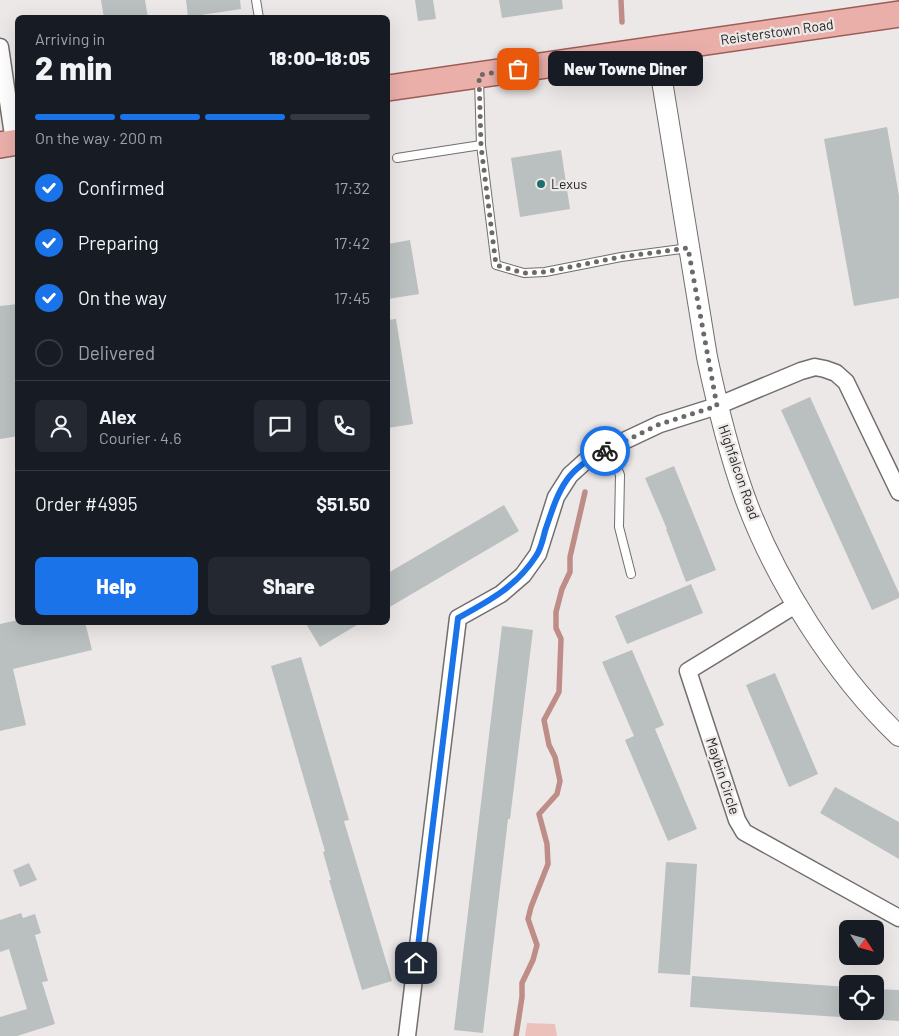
<!DOCTYPE html>
<html lang="en">
<head>
<meta charset="utf-8">
<style>
  :root { --surface:#171b24; --page:#242831; --text:#f1f3f6; --muted:#9ea1a6; --line:#363941; --accent:#1a73e8 }
  body { margin:0; font-family:Barlow,sans-serif; background:var(--page); color:var(--text); height:100vh; display:flex; flex-direction:column; font-size:19px; white-space:nowrap }
  * { box-sizing:border-box; margin:0 }
  p { font-size:16px; color:var(--muted) }
  .icon { flex:none; width:28px; height:28px; fill:none; stroke:currentColor; stroke-width:2; stroke-linecap:round; stroke-linejoin:round }
  .map { position:relative; flex:1; overflow:hidden }
  .drawer { position:absolute; left:15px; top:15px; width:375px; height:610px; display:flex; flex-direction:column; background:var(--surface); border-radius:8px; box-shadow:0 5px 20px #0002 }
  .drawer>* { flex:none }
  .needle { width:32px; rotate:126deg }
  .controls { position:absolute; left:839px; top:920px; display:grid; gap:10px }
  .controls a { display:grid; place-items:center; width:45px; height:45px; border-radius:8px; background:var(--surface); box-shadow:0 5px 20px #0002; font-size:25px }
  .pin { position:absolute; display:grid; place-items:center; width:42px; height:42px; color:#fff; margin:-21px; border-radius:10px; box-shadow:0 2px 8px #0006 }
  .courier { position:absolute; display:grid; place-items:center; width:50px; height:50px; margin:-25px; border:4px solid #1a73e8; border-radius:50%; background:#fff; color:#222; box-shadow:0 1px 6px #0007 }
  .bubble { position:absolute; height:35px; border-radius:8px; background:var(--surface); box-shadow:0 5px 20px #0002; font-size:16px; font-weight:800; line-height:35px; text-align:center }
  .headline em { font-style:normal; font-weight:800 }
  .headline div { display:flex; flex-direction:column-reverse }
  .headline { display:flex; align-items:center; justify-content:space-between; height:85px; padding:0 20px }
  h1 { font-size:32px; font-weight:800; line-height:38px }
  .bar { display:grid; grid-template-columns:repeat(4,1fr); gap:8px 5px; align-content:center; height:60px; padding:0 20px }
  .bar i { height:6px; border-radius:4px; background:var(--line) }
  .bar .selected { background:var(--accent) }
  .bar p { grid-column:span 4 }
  .line { display:flex; align-items:center; gap:12px; padding:0 20px; border-top:1px solid var(--line) }
  .line div { flex:1 }
  .round { display:grid; place-items:center; flex:none; width:52px; height:52px; border-radius:8px; background:var(--page) }
  ol { padding:0 20px; list-style:none }
  li { display:flex; align-items:center; gap:15px; height:55px }
  li p { margin-inline-start:auto }
  li .icon { padding:5px; border-radius:50%; background:var(--accent); color:#fff; stroke-width:4 }
  li:last-child { color:var(--muted) }
  li i { width:28px; height:28px; border:2px solid var(--line); border-radius:50% }
  .cta { display:flex; gap:10px; margin-top:auto; padding:10px 20px }
  .cta a { flex:1; height:58px; border-radius:8px; background:var(--accent); color:#fff; font-size:20px; font-weight:800; line-height:58px; text-align:center }
  .cta a+a { background:var(--page); color:var(--text) }
  .map>svg:first-child { display:block }
  .green { fill:#ecc1bc }
  .lines { fill:none; stroke-linecap:round; stroke-linejoin:round }
  .stream { stroke:#bf8d87; stroke-width:5.5 }
  .building { fill:#babfbf }
  .service-casing { stroke:#726e6d; stroke-width:10 }
  .minor-casing { stroke:#726e6d; stroke-width:19 }
  .tertiary-casing { stroke:#726e6d; stroke-width:22 }
  .primary-casing { stroke:#9d5d57; stroke-width:28 }
  .service { stroke:#fff; stroke-width:8 }
  .minor { stroke:#fff; stroke-width:16 }
  .tertiary { stroke:#fff; stroke-width:20 }
  .primary { stroke:#ebafaa; stroke-width:25 }
  .done { stroke:#6c6a69; stroke-width:5; stroke-dasharray:0 9 }
  .route { stroke:#1a73e8; stroke-width:6 }
  .poi-dot { fill:#226e6f; stroke:#ede8e8; stroke-width:2 }
  .labels { text-anchor:middle; stroke-width:4.5; stroke-linejoin:round; paint-order:stroke }
  .street-label { font-size:14px; fill:#272625; stroke:#ede8e8 }
  .poi-label { font-size:14px; fill:#272625; stroke:#ede8e8; text-anchor:start }
</style>
</head>
<body>
<div class="map">
<svg width="899" height="1036" viewBox="0 0 899 1036">
  <rect width="100%" height="100%" fill="#ede8e8"/>
  <polygon class="green" points="527,1023 555,1024 557,1036 525,1036"/>
  <g class="lines">
    <g class="stream">
      <polyline points="621,0 622,22"/>
      <polyline points="516,1036 522,997 522,983 533,960 537,945 528,919 531,907 548,864 547,844 539,814 557,794 560,781 555,757 549,745 544,720 559,692 561,639 556,628 556,612 562,589 570,572 570,557 585,492"/>
    </g>
  </g>
  <g class="building">
    <polygon points="101,0 145,0 148,18 104,18"/>
    <polygon points="186,0 240,0 241,9 188,17"/>
    <polygon points="415,0 433,0 436,19 418,21"/>
    <polygon points="499,0 562,0 563,9 502,18"/>
    <polygon points="887,127 899,196 899,298 854,306 824,139"/>
    <polygon points="561,150 570,209 520,217 511,158"/>
    <polygon points="410,240 419,294 388,299 388,244"/>
    <polygon points="18,304 18,436 0,439 0,306"/>
    <polygon points="396,319 413,424 388,428 388,320"/>
    <polygon points="810,397 899,593 899,598 872,610 781,410"/>
    <polygon points="674,466 716,570 686,582 666,529 667,529 645,478"/>
    <polygon points="504,505 519,531 388,608 388,573"/>
    <polygon points="691,584 703,613 627,644 615,616"/>
    <polygon points="18,620 18,622 85,622 92,650 13,669 26,725 0,731 0,624"/>
    <polygon points="305,622 362,622 320,647"/>
    <polygon points="502,626 533,630 510,819 508,819 483,1033 454,1030"/>
    <polygon points="632,650 664,725 655,729 697,829 668,841 625,740 634,736 602,662"/>
    <polygon points="301,657 349,820 344,821 392,981 362,990 329,880 331,880 323,852 325,851 271,666"/>
    <polygon points="775,673 818,774 789,787 746,685"/>
    <polygon points="835,787 899,822 899,859 820,813"/>
    <polygon points="666,862 697,864 690,975 658,973"/>
    <polygon points="29,863 37,880 20,887 13,870"/>
    <polygon points="21,913 23,918 35,914 41,933 35,935 48,981 42,982 55,1024 17,1036 0,1036 0,1017 27,1009 9,949 0,952 0,920"/>
    <polygon points="692,976 848,987 848,1011 875,1011 875,989 899,990 899,1021 690,1007"/>
  </g>
  <g class="lines">
    <defs>
      <g id="service">
        <polyline points="256,0 259,18"/>
        <polyline points="479,79 481,145 496,265 524,273 545,272 621,257 689,248"/>
        <polyline points="397,158 481,145"/>
        <polyline points="609,448 620,475 619,527 631,574"/>
      </g>
      <g id="minor">
        <polyline points="0,47 14,142"/>
        <polyline points="797,604 688,671 737,820 744,832 899,918"/>
        <polyline points="407,1036 458,618 501,594 523,575 538,554 556,497 570,475 590,457 660,424 717,406 801,371 815,367 825,369 836,373 846,382 899,492"/>
      </g>
      <path id="tertiary" d="M657,50L707,357C717,404 728,450 744,495C774,579 835,675 899,736"/>
      <g id="primary">
        <polyline points="388,88 899,14"/>
        <polyline points="0,145 18,142"/>
      </g>
    </defs>
    <use href="#service" class="service-casing"/>
    <use href="#minor" class="minor-casing"/>
    <use href="#tertiary" class="tertiary-casing"/>
    <use href="#primary" class="primary-casing"/>
    <use href="#service" class="service"/>
    <use href="#minor" class="minor"/>
    <use href="#tertiary" class="tertiary"/>
    <use href="#primary" class="primary"/>
  </g>
  <g class="lines">
    <polyline class="done" points="518,69 479,75 481,146 496,265 524,273 545,272 621,257 688,248 717,406 660,424 605,451"/>
    <path class="route" d="M416,963L458,618C489,601 517,586 536,556C541,549 543,539 545,531C559,490 564,470 605,451"/>
  </g>
  <circle class="poi-dot" cx="541" cy="184" r="5"/>
  <g class="labels">
    <g class="street-label">
      <text transform="translate(777 32) rotate(-8)" y="5">Reisterstown Road</text>
      <text transform="translate(739 472) rotate(71)" y="5">Highfalcon Road</text>
      <text transform="translate(723 776) rotate(72)" y="5">Maybin Circle</text>
    </g>
    <g class="poi-label">
      <text x="551" y="189">Lexus</text>
    </g>
  </g>
</svg>
<div class="controls">
<a><svg class="needle" viewBox="-14 -14 28 28"><path d="M0-13l5 13h-10z" fill="#e53935"/><path d="M0 13l5-13h-10z" fill="#9ea1a6"/></svg></a>
<a><svg class="icon" aria-label="locate" viewBox="0 0 24 24"><circle cx="12" cy="12" r="6"/><path d="M12 2v4M12 18v4M2 12h4M18 12h4"/></svg></a>
</div>
<div class="pin" style="left:518px;top:69px;background:#ea580c"><svg class="icon" aria-label="bag" viewBox="0 0 24 24"><path d="M5 8h14l-1 12H6zM9 8a3 3 0 0 1 6 0"/></svg></div>
<div class="pin" style="left:416px;top:963px;background:#1f2937"><svg class="icon" aria-label="home" viewBox="0 0 24 24"><path d="M3 11l9-7 9 7M6 9v11h12V9"/></svg></div>
<div class="courier" style="left:605px;top:451px"><svg class="icon" aria-label="bike" viewBox="0 0 24 24"><circle cx="6" cy="16" r="4"/><circle cx="18" cy="16" r="4"/><path d="M6 16l4-8h5l3 8M10 8l3 8H6M13 5h3"/></svg></div>
<div class="bubble" style="left:548px;top:51px;width:155px">New Towne Diner</div>
<section class="drawer">
<div class="headline"><div><h1>2 min</h1><p>Arriving in</p></div><em>18:00–18:05</em></div>
<div class="bar"><i class="selected"></i><i class="selected"></i><i class="selected"></i><i></i><p>On the way · 200 m</p></div>
<ol>
<li><svg class="icon" aria-label="check" viewBox="0 0 24 24"><path d="M5 12l5 5 9-10"/></svg>Confirmed<p>17:32</p></li>
<li><svg class="icon" aria-label="check" viewBox="0 0 24 24"><path d="M5 12l5 5 9-10"/></svg>Preparing<p>17:42</p></li>
<li><svg class="icon" aria-label="check" viewBox="0 0 24 24"><path d="M5 12l5 5 9-10"/></svg>On the way<p>17:45</p></li>
<li><i></i>Delivered</li>
</ol>
<div class="line" style="height:90px"><a class="round"><svg class="icon" aria-label="person" viewBox="0 0 24 24"><circle cx="12" cy="8" r="4"/><path d="M4 21q1-7 8-7t8 7"/></svg></a><div><b>Alex</b><p>Courier · 4.6</p></div><a class="round"><svg class="icon" aria-label="chat" viewBox="0 0 24 24"><path d="M4 5h16v11H9l-5 4z"/></svg></a><a class="round"><svg class="icon" aria-label="phone" viewBox="0 0 24 24"><path d="M5 4h4l2 5-3 2q2 4 5 5l2-3 5 2v4C11 20 4 13 5 4z"/></svg></a></div>
<div class="line" style="height:65px"><div>Order #4995</div><b>$51.50</b></div>
<div class="cta"><a>Help</a><a>Share</a></div>
</section>
</div>
</body>
</html>
